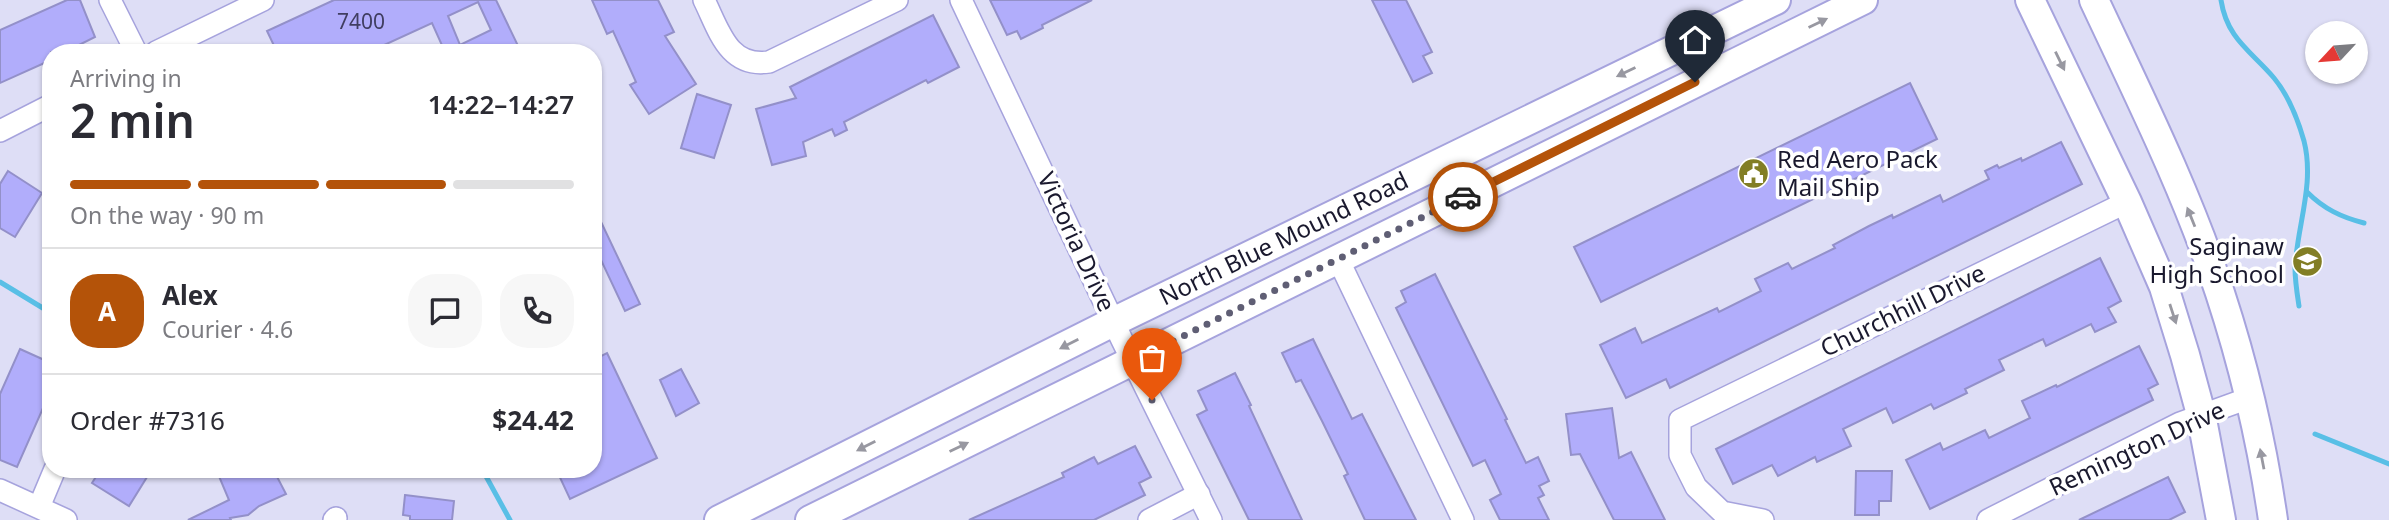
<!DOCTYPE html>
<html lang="en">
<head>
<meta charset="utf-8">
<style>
  :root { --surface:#fff; --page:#f7f7f7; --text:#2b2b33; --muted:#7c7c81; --line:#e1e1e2; --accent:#b45309 }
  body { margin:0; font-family:"Noto Sans",sans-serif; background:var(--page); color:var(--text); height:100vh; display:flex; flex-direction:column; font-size:26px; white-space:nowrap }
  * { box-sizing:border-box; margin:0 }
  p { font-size:23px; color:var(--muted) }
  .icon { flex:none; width:38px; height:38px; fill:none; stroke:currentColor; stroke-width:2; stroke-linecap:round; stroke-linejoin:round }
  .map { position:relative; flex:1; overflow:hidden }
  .drawer { position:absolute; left:42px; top:44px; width:560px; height:434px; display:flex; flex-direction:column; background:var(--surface); border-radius:28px; box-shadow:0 2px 5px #0004 }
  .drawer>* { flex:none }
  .needle { width:46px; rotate:244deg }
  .controls { position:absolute; left:2305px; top:21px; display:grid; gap:14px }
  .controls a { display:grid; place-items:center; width:63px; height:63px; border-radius:50%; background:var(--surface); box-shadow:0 2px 5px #0004; font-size:35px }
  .pin { position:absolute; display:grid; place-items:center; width:60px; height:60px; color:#fff; margin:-72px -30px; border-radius:50% 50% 50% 0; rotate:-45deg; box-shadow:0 0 7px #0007 }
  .pin .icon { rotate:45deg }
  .courier { position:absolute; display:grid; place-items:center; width:70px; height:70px; margin:-35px; border:5px solid #b45309; border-radius:50%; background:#fff; color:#222; box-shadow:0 2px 9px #0007 }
  .overview em { font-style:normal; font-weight:600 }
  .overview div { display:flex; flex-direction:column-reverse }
  .overview { display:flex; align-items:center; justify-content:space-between; height:119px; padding:0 28px }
  h1 { font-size:46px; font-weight:600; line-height:52px }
  .bar { display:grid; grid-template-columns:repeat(4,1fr); gap:10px 7px; align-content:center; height:84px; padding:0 28px }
  .bar i { height:9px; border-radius:5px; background:var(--line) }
  .bar .selected { background:var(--accent) }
  .bar p { grid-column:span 4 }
  .line { display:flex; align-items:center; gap:18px; padding:0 28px; border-top:2px solid var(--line) }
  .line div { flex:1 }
  .round { display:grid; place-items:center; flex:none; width:74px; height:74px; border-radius:28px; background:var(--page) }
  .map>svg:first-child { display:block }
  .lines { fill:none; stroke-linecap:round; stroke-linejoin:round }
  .stream { stroke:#59bfe6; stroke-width:5 }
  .building { fill:#b1adfb; stroke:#9390c9; stroke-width:2; fill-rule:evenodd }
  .street-casing { stroke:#a6a3dd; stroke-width:24 }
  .secondary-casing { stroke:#a6a3dd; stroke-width:32 }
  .street { stroke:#fff; stroke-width:21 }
  .secondary { stroke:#fff; stroke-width:28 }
  .oneway { fill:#9898a1 }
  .done { stroke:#5f5e74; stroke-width:7; stroke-dasharray:0 12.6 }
  .route { stroke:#b45309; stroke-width:9 }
  .labels { text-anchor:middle; stroke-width:7; stroke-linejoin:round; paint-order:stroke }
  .number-label { font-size:21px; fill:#403e61 }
  .poi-label { font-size:24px; fill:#1a192e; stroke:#fff; text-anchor:start }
  .street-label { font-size:24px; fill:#1a192e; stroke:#fff }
</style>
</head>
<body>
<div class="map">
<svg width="2389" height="520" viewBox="0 0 2389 520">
  <rect width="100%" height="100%" fill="#dedef6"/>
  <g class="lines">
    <g class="stream">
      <path d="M2221,0C2227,39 2251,51 2274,78C2288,95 2298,120 2304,141C2315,184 2297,226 2295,268C2295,281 2297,293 2299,306"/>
      <path d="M2307,192C2324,209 2341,217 2364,223"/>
      <polyline points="0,282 51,313"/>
      <polyline points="2315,434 2389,464"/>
      <polyline points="482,469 510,520"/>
    </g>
  </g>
  <g class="building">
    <polygon points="67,0 80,0 95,37 65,52 51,52 51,60 0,83 0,30"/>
    <path d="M334,0H496L521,52H445L432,23L369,52H277L267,31ZM478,2L491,30L460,45L448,16Z"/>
    <polygon points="592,0 658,0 674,32 665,36 696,84 649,114 630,85 636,82 613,31 607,34"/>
    <polygon points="990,0 1092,0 1042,25 1043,28 1021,39 1017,31 1007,35"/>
    <polygon points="1372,0 1406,0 1432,52 1423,56 1432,73 1413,82"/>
    <polygon points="933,15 959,67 928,83 926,80 844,122 847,130 835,136 832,129 803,142 806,156 772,165 756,109 796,98 790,87"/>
    <polygon points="1910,83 1937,139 1601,302 1574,247"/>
    <polygon points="697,94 731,105 714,158 681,148"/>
    <polygon points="2061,142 2082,184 1670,388 1666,379 1626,398 1600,345 1635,328 1642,343 1717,308 1719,312 1761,291 1755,279 1788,263 1792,269 1835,248 1833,245 1869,226 1892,215 1893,218 1940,195 1943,202 1989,179 1985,171 1997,165 1999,168 2021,158 2022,161"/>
    <polygon points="8,171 42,193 15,237 0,228 0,184"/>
    <polygon points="593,205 640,304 625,311 593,243"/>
    <polygon points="2100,258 2121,301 2108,308 2116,322 2095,332 2091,324 2046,346 2043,339 1999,360 2004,370 1965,389 1967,393 1934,409 1931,404 1893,423 1886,408 1843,429 1851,446 1817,462 1815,457 1778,476 1772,465 1733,484 1716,449"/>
    <polygon points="1435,274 1507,419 1505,420 1526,463 1538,457 1549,481 1539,486 1544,495 1538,498 1549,520 1500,520 1490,500 1501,494 1485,460 1473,466 1396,308 1406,302 1401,291"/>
    <polygon points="1313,339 1352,419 1362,414 1416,520 1365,520 1344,476 1348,474 1322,421 1301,380 1296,382 1282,353"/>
    <polygon points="2139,346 2158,384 2148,389 2153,400 1930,509 1906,460 1940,443 1943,450 1985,430 1989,438 2030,418 2022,401 2056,385 2057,387"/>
    <polygon points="20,349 51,363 51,390 17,467 0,460 0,394"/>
    <polygon points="607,353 657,458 570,499 556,469 593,469 593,360"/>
    <polygon points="681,369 699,403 676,416 660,380"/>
    <polygon points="1235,373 1251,405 1249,406 1302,520 1249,520 1197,415 1207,410 1198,391"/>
    <polygon points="1612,408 1619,458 1631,452 1665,520 1614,520 1580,454 1571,455 1566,414"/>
    <polygon points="1135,446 1151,477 1139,483 1145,495 1094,520 969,520 1064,477 1062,473 1094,457 1098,464"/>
    <polygon points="101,469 152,469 129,506 92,483"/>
    <polygon points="227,469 273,469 286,494 259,506 248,515 230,518 231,520 188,520 229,500 218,474"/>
    <polygon points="1856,471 1892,471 1891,501 1879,501 1879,515 1855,515"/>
    <polygon points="2168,477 2185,512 2169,520 2079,520"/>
    <polygon points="405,495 454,501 452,520 410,520 410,516 403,515"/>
  </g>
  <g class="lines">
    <defs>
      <g id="street">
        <polyline points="110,0 136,52"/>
        <path d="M704,0C719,30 728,68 769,62L897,0"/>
        <polyline points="961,0 1122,340 1211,520"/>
        <polyline points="156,52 263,0"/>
        <polyline points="0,131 51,105"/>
        <polyline points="1338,259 1463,520"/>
        <polyline points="0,490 66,520"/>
        <polyline points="39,507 55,469"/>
        <polyline points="334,520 336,518"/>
        <polyline points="1149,520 1199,494"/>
        <polyline points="1763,520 1722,512 1696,487 1680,455 1680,420 2127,202"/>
        <polyline points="1988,520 2180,423 2249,398"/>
      </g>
      <g id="secondary">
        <polyline points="2030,0 2127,202 2164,287 2185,355 2201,414 2221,520"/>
        <path d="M2094,0C2139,96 2187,192 2220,293C2244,366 2262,443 2273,520"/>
        <polyline points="719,520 1113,322 1776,0"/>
        <polyline points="810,520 1863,0"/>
      </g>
    </defs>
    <use href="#street" class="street-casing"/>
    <use href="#secondary" class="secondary-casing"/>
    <use href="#street" class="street"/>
    <use href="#secondary" class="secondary"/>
  </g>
  <defs><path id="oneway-solid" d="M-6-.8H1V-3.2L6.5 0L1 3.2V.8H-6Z" transform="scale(1.75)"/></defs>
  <g class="oneway">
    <use href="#oneway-solid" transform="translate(1818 23) rotate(-26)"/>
    <use href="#oneway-solid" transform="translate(2060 61) rotate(64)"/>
    <use href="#oneway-solid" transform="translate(1626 72) rotate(154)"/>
    <use href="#oneway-solid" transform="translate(2191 217) rotate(-112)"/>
    <use href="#oneway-solid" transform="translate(2173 314) rotate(72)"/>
    <use href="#oneway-solid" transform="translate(1069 344) rotate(153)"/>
    <use href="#oneway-solid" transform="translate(866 446) rotate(153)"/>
    <use href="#oneway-solid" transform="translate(959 447) rotate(-26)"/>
    <use href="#oneway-solid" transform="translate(2262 459) rotate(-101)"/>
  </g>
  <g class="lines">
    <polyline class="done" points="1152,400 1133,361 1463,197"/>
    <polyline class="route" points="1463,197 1695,82"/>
  </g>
  <defs>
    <symbol id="civic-disc" viewBox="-11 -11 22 22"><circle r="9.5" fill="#827e25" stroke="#fff"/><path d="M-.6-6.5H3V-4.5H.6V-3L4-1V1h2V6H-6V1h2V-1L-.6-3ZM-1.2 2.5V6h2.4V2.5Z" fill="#fff"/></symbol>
    <symbol id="school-disc" viewBox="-11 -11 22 22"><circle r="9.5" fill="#827e25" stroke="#fff"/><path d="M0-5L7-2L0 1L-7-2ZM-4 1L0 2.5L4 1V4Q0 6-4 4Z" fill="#fff"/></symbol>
  </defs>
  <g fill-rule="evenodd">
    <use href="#civic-disc" x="1736" y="156" width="35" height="35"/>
    <use href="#school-disc" x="2290" y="244" width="35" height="35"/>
  </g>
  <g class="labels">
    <g class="number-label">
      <text x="361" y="29">7400</text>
    </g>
    <g class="poi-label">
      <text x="1777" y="168">Red Aero Pack<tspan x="1777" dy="28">Mail Ship</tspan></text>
      <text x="2284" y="255" text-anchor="end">Saginaw<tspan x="2284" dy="28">High School</tspan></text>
    </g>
    <g class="street-label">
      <text transform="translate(1284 239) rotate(-26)" y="8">North Blue Mound Road</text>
      <text transform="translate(1076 242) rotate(65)" y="8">Victoria Drive</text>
      <text transform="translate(1903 311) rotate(-26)" y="8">Churchhill Drive</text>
      <text transform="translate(2137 449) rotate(-25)" y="8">Remington Drive</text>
    </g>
  </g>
</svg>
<div class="controls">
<a><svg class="needle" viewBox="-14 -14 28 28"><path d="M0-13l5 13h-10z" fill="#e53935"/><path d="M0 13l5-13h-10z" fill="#7c7c81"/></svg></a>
</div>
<div class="pin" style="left:1152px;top:400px;background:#ea580c"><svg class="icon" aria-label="bag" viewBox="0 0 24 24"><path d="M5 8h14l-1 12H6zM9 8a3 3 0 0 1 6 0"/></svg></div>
<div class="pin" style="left:1695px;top:82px;background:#1f2937"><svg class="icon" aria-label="home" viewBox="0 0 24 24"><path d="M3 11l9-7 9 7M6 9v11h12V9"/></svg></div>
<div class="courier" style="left:1463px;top:197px"><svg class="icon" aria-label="car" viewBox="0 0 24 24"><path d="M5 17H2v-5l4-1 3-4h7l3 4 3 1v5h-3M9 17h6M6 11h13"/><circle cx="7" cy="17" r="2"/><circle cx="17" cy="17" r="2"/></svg></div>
<section class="drawer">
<div class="overview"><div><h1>2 min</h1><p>Arriving in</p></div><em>14:22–14:27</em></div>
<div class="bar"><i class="selected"></i><i class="selected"></i><i class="selected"></i><i></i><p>On the way · 90 m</p></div>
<div class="line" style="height:126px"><b class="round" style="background:var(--accent);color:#fff">A</b><div><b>Alex</b><p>Courier · 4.6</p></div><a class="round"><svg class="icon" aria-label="chat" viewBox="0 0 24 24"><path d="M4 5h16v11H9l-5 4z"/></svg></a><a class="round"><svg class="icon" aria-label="phone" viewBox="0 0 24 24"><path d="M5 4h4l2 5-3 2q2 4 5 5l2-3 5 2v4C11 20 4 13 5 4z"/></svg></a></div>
<div class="line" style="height:91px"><div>Order #7316</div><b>$24.42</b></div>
</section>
</div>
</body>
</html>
